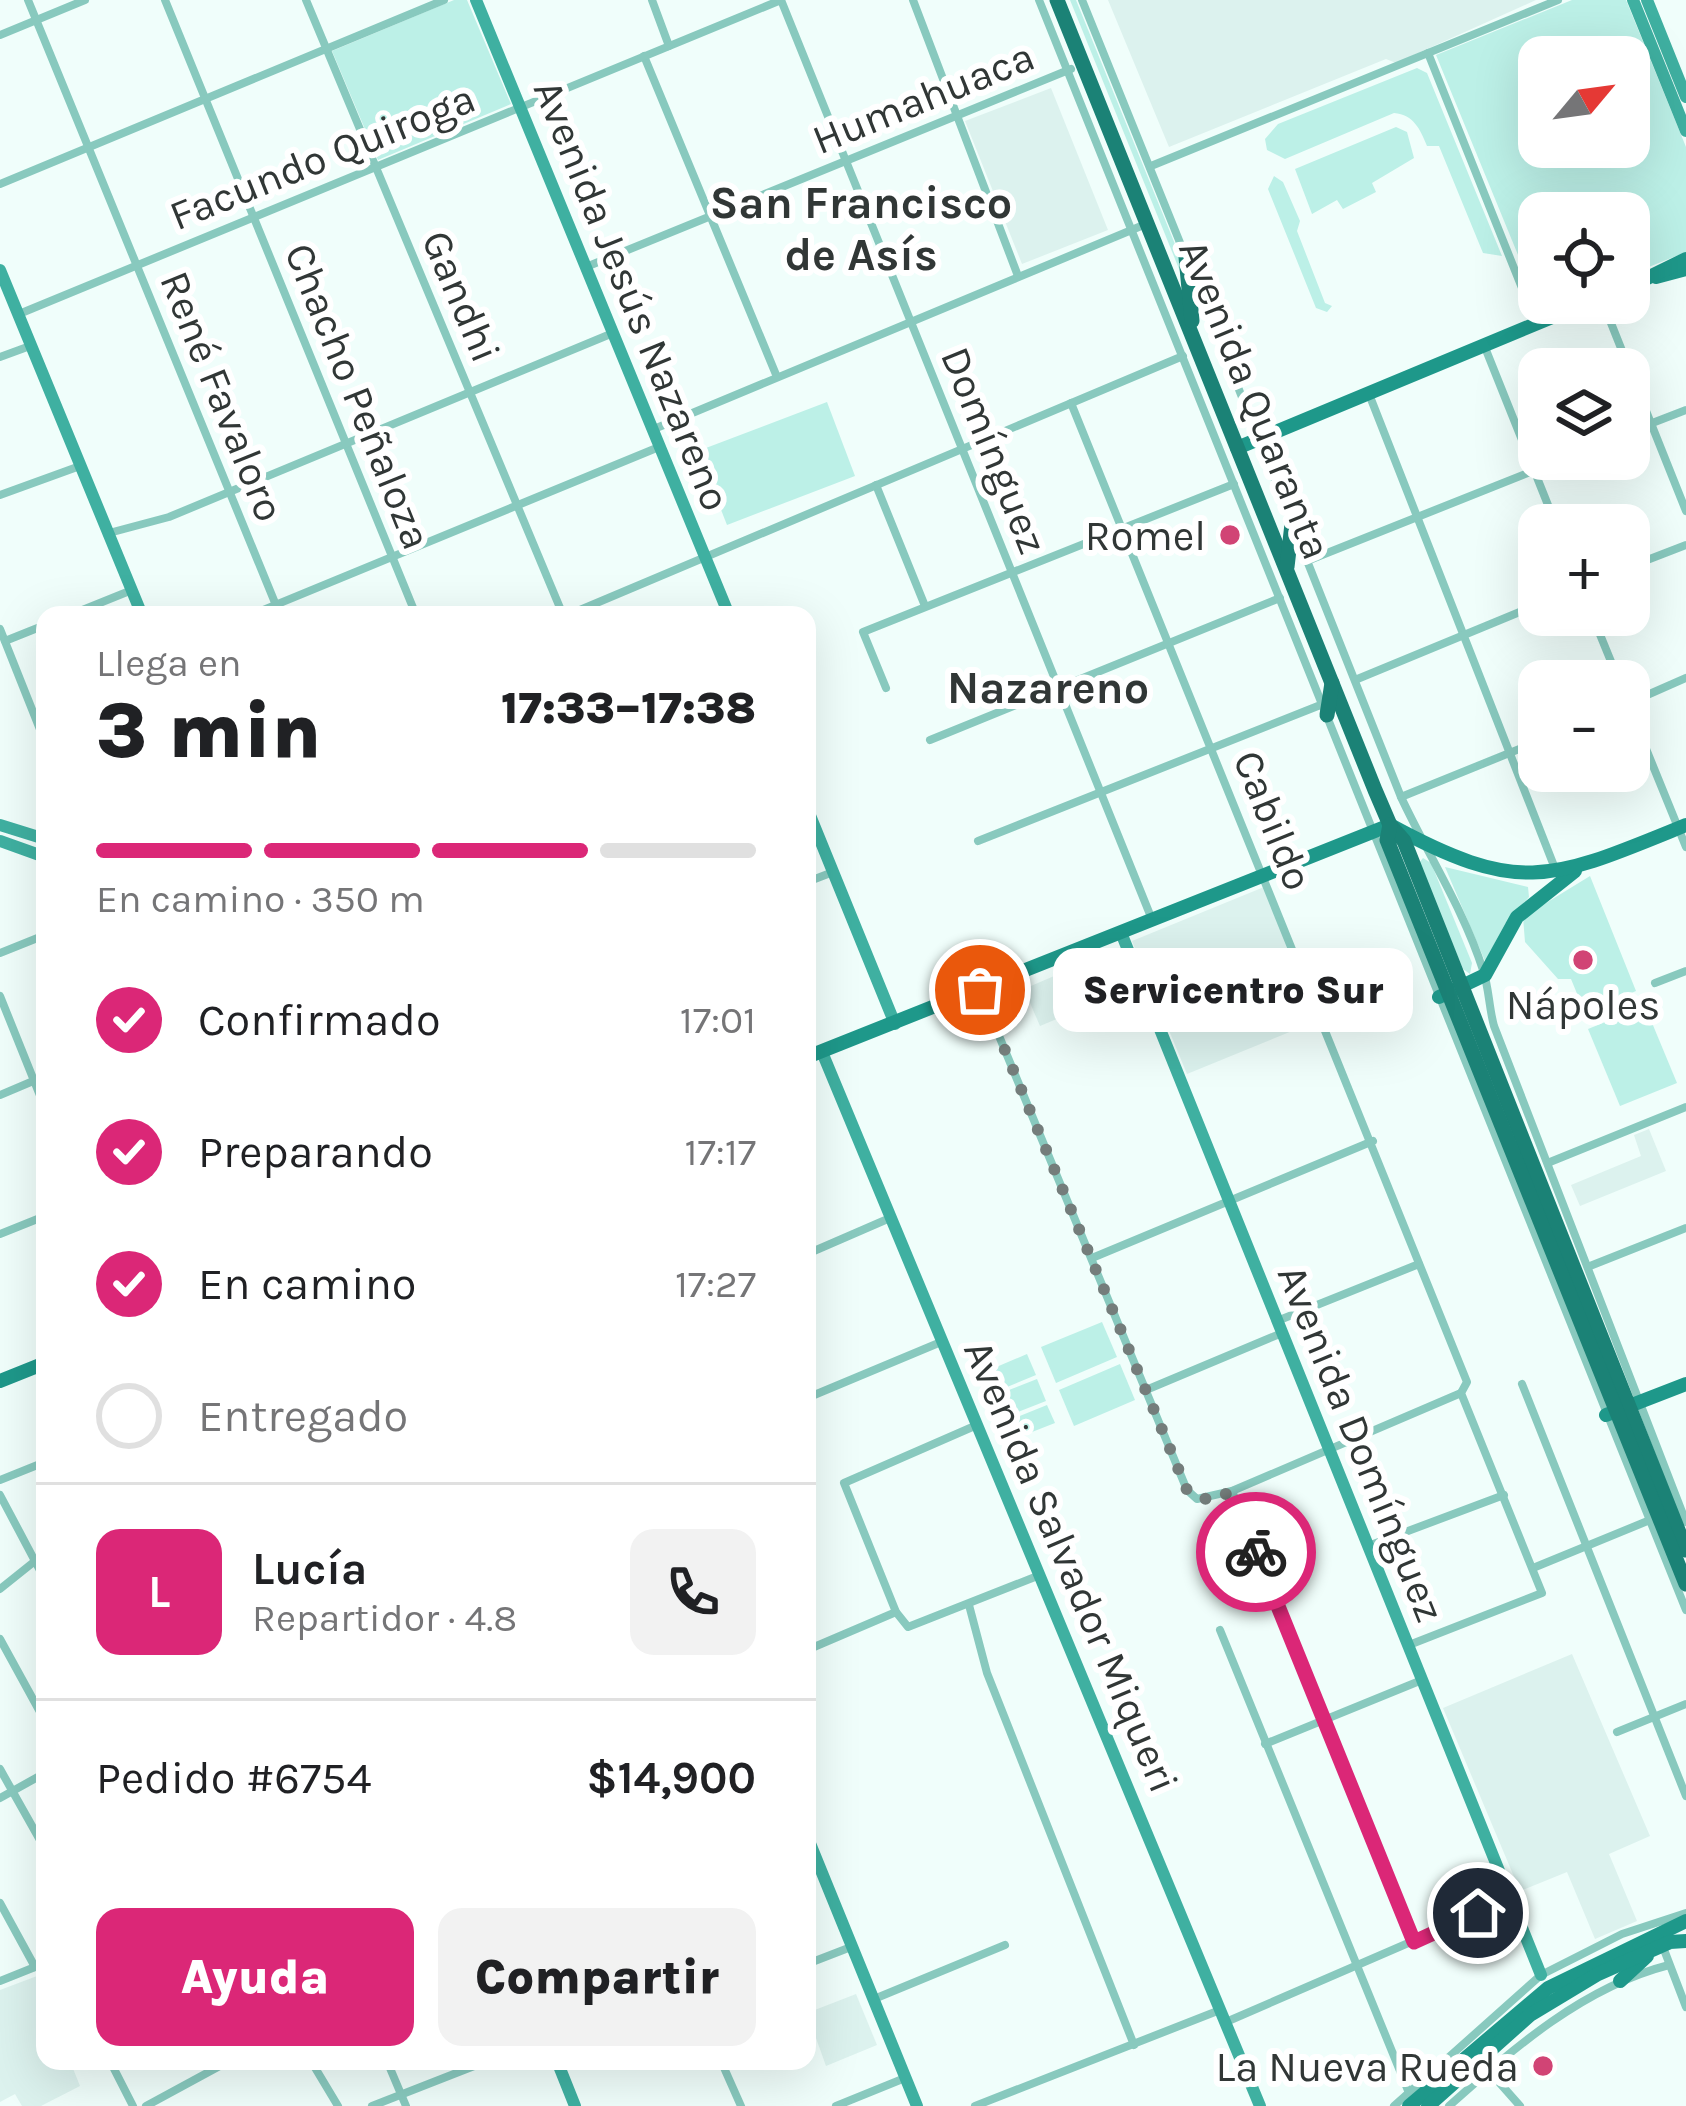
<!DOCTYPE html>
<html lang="es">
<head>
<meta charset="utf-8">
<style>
  :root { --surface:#fff; --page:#f2f2f2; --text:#202124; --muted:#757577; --line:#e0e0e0; --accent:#db2777 }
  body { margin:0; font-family:Karla,sans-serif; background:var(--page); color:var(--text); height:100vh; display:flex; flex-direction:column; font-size:45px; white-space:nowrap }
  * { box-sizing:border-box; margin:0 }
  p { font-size:39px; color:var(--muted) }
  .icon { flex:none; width:66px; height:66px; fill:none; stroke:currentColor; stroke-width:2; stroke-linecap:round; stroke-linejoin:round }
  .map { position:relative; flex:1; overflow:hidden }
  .drawer { position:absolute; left:36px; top:606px; width:780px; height:1464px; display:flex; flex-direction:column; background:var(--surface); border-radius:24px; box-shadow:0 12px 48px #0002 }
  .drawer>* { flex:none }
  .needle { width:78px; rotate:61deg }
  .buttons { position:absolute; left:1518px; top:36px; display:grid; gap:24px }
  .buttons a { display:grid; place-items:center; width:132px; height:132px; border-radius:24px; background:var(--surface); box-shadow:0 12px 48px #0002; font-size:60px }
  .pin { position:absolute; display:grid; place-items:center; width:102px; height:102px; color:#fff; margin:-51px; border:6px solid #fff; border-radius:50%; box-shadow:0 3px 12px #0007 }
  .courier { position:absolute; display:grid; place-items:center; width:120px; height:120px; margin:-60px; border:9px solid #db2777; border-radius:50%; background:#fff; color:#222; box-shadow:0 3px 15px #0007 }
  .bubble { position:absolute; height:84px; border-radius:24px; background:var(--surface); box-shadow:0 12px 48px #0002; font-size:39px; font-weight:800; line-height:84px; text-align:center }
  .headline em { font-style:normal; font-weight:800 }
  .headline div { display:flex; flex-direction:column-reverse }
  .headline { display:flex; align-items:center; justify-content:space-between; height:204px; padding:0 60px }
  h1 { font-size:78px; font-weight:800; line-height:90px }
  .bar { display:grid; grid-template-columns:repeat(4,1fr); gap:18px 12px; align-content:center; height:144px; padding:0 60px }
  .bar i { height:15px; border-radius:9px; background:var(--line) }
  .bar .selected { background:var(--accent) }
  .bar p { grid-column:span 4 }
  .line { display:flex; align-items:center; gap:30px; padding:0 60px; border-top:3px solid var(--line) }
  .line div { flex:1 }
  .round { display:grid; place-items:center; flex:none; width:126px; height:126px; border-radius:24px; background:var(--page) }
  ol { padding:0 60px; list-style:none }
  li { display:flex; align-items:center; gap:36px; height:132px }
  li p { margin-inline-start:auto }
  li .icon { padding:12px; border-radius:50%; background:var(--accent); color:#fff; stroke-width:4 }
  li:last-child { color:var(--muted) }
  li i { width:66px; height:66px; border:6px solid var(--line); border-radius:50% }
  .cta { display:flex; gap:24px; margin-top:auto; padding:24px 60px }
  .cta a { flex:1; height:138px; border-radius:24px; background:var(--accent); color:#fff; font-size:48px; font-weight:800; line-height:138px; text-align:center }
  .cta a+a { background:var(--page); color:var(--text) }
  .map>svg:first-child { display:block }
  .built { fill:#dcf2ee }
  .green { fill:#bcf0e7; fill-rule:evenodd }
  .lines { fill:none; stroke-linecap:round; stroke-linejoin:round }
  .street { stroke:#88c9be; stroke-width:8 }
  .secondary { stroke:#3fb0a1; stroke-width:12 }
  .primary { stroke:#1e988a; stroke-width:14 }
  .highway { stroke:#1b8276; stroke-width:15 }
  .done { stroke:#747d7b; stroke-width:12; stroke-dasharray:0 21.6 }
  .route { stroke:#db2777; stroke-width:15 }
  .poi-dot { fill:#d14475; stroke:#fff; stroke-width:4.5 }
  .labels { text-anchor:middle; stroke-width:12; stroke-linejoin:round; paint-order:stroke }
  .street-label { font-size:42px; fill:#313736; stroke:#fff }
  .poi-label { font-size:42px; fill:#313736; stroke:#fff; text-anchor:end }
  .neighbourhood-label { font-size:45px; font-weight:bold; fill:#313736; stroke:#fff }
</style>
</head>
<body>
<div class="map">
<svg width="1686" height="2106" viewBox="0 0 1686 2106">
  <rect width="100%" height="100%" fill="#f0fefb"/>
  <g class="built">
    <polygon points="1108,0 1536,0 1396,63 1386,59 1169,147"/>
    <polygon points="1051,88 1108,230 1022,264 965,121"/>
    <polygon points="1264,887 1319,1020 1187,1074 1132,941"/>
    <polygon points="1091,960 1107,998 1040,1026 1024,989"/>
    <polygon points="1649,1129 1666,1171 1580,1206 1571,1185 1641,1156 1634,1135"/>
    <polygon points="1572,1654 1650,1836 1609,1854 1637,1921 1595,1939 1567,1872 1520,1891 1443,1708"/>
    <polygon points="45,1973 45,2061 70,2061 80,2086 41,2106 22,2106 15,2094 0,2102 0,1990"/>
    <polygon points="856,1994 877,2045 826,2066 807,2013"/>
  </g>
  <g class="green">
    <polygon points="454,0 467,0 511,104 378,160 332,51"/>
    <polygon points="1070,0 1076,0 1181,259 1188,291"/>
    <path d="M1572,0H1626L1686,147V252L1629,275V213H1539V303H1561L1541,311L1436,55ZM1539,57H1629V147H1539Z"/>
    <path d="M1417,68L1427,73L1502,256L1483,253L1439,146H1427C1420,129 1414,115 1394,113L1285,159L1267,150L1265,139L1278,124Z"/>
    <polygon points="1396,127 1407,132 1414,158 1372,183 1376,192 1343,209 1337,200 1312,214 1295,169"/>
    <polygon points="1274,176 1283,182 1300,221 1297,231 1325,303 1332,306 1327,312 1316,308 1268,189"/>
    <polygon points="827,402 855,476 727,525 698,451"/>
    <polygon points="1423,858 1431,863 1472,963 1470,974 1463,969 1419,863"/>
    <polygon points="1445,867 1528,887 1529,897 1505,924 1485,961"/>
    <polygon points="1590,876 1636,991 1585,1013 1571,979 1558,979 1525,942 1523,917"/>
    <polygon points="1645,1006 1677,1083 1620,1106 1588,1029"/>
    <polygon points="1102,1322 1117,1357 1056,1383 1041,1347"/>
    <polygon points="1027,1354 1036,1375 995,1392 987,1371"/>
    <polygon points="1120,1364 1135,1400 1074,1426 1059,1390"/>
    <polygon points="1037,1379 1046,1401 1005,1417 996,1395"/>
    <polygon points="1047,1405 1055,1423 1014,1439 1007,1421"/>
  </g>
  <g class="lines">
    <g class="street">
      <polyline points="28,0 280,615"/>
      <polyline points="165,0 416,615"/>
      <polyline points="306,0 563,615"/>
      <polyline points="652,0 669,46"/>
      <polyline points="781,0 1153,922"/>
      <polyline points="913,0 1018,276"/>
      <polyline points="1039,0 1686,1610"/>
      <polyline points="1082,0 1187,260"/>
      <polyline points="0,35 85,0"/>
      <polyline points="1428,53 1536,323"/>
      <polyline points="644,56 777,377"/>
      <polyline points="1151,166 1558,0"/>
      <polyline points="0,184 444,0"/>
      <polyline points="586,267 1071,69"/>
      <path d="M1193,274L1401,797C1428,855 1463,908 1483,970C1489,988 1489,1008 1494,1026L1686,1522"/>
      <polyline points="1603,303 1686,511"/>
      <polyline points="19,314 781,0"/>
      <polyline points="1484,345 1556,525"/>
      <polyline points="0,357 30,346"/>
      <polyline points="1369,394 1556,871"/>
      <polyline points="1071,403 1467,1382 1461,1393 1542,1593 1409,1645"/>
      <polyline points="654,429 1146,224"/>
      <polyline points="1629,432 1686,410"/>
      <polyline points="876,485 925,606"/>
      <polyline points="0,495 80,466"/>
      <polyline points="109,533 169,517 613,333"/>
      <polyline points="1307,561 1563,459"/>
      <polyline points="1629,567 1686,545"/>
      <polyline points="70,615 132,590"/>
      <polyline points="251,615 659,447"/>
      <polyline points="568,615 1183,356"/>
      <polyline points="1592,615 1619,681"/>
      <polyline points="0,629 45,742"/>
      <polyline points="5,641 45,625"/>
      <polyline points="1355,680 1539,604"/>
      <polyline points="886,688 863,632 1234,484"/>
      <polyline points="1629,703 1686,678"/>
      <polyline points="1629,707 1686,847"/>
      <polyline points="930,740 1280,598"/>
      <polyline points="1401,797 1539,741"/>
      <polyline points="978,841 1323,704"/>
      <polyline points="807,882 833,872"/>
      <polyline points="0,953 45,935"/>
      <polyline points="1655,983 1686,971"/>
      <polyline points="980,990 1187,1490 1197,1499 1232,1491 1461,1393"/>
      <polyline points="0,996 45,1108"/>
      <polyline points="0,1095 45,1076"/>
      <polyline points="1550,1162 1686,1107"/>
      <polyline points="0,1234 45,1216"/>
      <polyline points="807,1254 890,1218"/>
      <polyline points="1092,1258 1373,1141"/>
      <polyline points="1590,1266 1686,1228"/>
      <polyline points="1277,1321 1419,1264"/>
      <polyline points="1522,1384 1686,1796"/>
      <polyline points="1146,1390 1282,1333"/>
      <polyline points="807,1398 941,1342"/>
      <polyline points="977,1425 844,1483 896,1612 908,1627 1040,1575"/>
      <polyline points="0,1480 45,1462"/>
      <polyline points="1232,1491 1413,1942"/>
      <polyline points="0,1495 45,1580"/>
      <polyline points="1368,1546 1504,1495"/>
      <polyline points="1533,1568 1650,1520"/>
      <polyline points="0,1589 35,1561"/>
      <polyline points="969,1605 987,1673 1134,2045"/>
      <polyline points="1220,1630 1409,2093"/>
      <polyline points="0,1639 45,1721"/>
      <polyline points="807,1650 896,1612"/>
      <polyline points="1617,1732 1686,1704"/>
      <polyline points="1265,1744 1422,1680"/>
      <polyline points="0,1769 45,1849"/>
      <polyline points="0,1798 45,1773"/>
      <polyline points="0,1903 35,1967"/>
      <polyline points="1663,1947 1686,2007"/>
      <polyline points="807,1964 851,1947"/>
      <polyline points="0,1981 45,1963"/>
      <polyline points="874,1999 1005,1945"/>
      <polyline points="1226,2022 1510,1899"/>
      <polyline points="110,2061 133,2106"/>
      <polyline points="311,2061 338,2106"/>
      <polyline points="387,2061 406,2106"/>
      <polyline points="721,2061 741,2106"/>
      <polyline points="1490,2072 1520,2106"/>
      <polyline points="146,2106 229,2061"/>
      <polyline points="372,2106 487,2061"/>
      <polyline points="836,2106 905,2078"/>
      <polyline points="975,2106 1220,2010"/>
      <polyline points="1394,2106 1541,1975 1622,1934 1686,1913"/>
      <path d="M1449,2106C1514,2048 1583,1987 1669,1965"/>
    </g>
    <g class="secondary">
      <polyline points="476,0 729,615"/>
      <polyline points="1633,0 1686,131"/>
      <polyline points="1647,0 1686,97"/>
      <polyline points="0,270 142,615"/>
      <polyline points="807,808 895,1024"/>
      <polyline points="0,825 45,839"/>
      <polyline points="0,841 45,857"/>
      <polyline points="1122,935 1541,1975"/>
      <polyline points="822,1052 1260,2106"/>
      <polyline points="807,1836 917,2106"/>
      <polyline points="557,2061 575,2106"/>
    </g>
    <g class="primary">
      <polyline points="1656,277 1686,269"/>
      <polyline points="1629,287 1686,259"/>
      <polyline points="1237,448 1586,303"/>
      <polyline points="1439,997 1485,975 1517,917 1575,871"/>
      <path d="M807,1057L1390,825C1522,897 1553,879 1686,825"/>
      <polyline points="0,1381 45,1363"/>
      <polyline points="1606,1415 1686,1384"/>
      <polyline points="1620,1981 1647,1956"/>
      <polyline points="1409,2106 1548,1988 1686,1921"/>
      <polyline points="1428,2106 1530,2015 1598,1974 1670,1942 1686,1941"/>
    </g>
    <g class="highway">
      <polyline points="1057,0 1375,790 1390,825 1404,841 1686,1550"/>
      <polyline points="1186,257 1192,321"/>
      <polyline points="1287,567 1292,524"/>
      <polyline points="1327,715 1332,683"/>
      <polyline points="1390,825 1387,840 1686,1584"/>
    </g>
  </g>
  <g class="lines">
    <polyline class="done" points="980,990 1187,1490 1208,1500 1232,1492 1256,1552"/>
    <polyline class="route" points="1256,1552 1414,1942 1478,1913"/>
  </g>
  <g class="poi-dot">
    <circle cx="1230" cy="535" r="12"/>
    <circle cx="1583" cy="960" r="12"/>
    <circle cx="1543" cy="2066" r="12"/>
  </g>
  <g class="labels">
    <g class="street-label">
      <text transform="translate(923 97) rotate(-22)" y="15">Humahuaca</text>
      <text transform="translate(322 156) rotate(-22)" y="15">Facundo Quiroga</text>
      <text transform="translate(633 295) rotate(68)" y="15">Avenida Jesús Nazareno</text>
      <text transform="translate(462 296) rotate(67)" y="15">Gandhi</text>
      <text transform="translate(223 396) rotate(68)" y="15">René Favaloro</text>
      <text transform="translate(359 396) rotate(68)" y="15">Chacho Peñaloza</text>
      <text transform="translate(1256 399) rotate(68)" y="15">Avenida Quaranta</text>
      <text transform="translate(995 450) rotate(68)" y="15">Domínguez</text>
      <text transform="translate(1274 820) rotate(68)" y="15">Cabildo</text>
      <text transform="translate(1362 1443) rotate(68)" y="15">Avenida Domínguez</text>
      <text transform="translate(1072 1566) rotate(67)" y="15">Avenida Salvador Miqueri</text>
    </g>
    <g class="poi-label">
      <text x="1206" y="550">Romel</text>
      <text x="1583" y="1019" text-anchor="middle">Nápoles</text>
      <text x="1519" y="2081">La Nueva Rueda</text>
    </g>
    <g class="neighbourhood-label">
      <text x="861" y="218">San Francisco<tspan x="861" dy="52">de Asís</tspan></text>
      <text x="1048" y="703">Nazareno</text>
    </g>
  </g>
</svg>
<div class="buttons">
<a><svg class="needle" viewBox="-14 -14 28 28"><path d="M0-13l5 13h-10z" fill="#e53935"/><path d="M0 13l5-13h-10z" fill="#757577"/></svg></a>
<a><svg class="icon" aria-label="locate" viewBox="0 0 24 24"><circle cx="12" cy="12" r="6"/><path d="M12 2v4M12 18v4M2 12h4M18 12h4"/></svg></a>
<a><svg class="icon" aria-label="layers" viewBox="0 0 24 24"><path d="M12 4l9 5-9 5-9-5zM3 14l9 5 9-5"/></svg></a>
<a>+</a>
<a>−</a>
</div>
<div class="pin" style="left:980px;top:990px;background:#ea580c"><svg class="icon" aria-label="bag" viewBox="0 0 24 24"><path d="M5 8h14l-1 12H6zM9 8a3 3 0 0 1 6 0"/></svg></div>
<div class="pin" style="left:1478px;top:1913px;background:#1f2937"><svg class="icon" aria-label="home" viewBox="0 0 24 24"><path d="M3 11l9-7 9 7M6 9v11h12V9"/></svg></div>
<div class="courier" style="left:1256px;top:1552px"><svg class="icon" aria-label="bike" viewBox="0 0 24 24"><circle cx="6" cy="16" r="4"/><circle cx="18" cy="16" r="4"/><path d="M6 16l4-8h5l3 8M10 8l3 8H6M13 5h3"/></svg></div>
<div class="bubble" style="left:1053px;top:948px;width:360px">Servicentro Sur</div>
<section class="drawer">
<div class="headline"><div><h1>3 min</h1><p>Llega en</p></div><em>17:33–17:38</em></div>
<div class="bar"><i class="selected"></i><i class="selected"></i><i class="selected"></i><i></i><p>En camino · 350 m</p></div>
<ol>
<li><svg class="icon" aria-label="check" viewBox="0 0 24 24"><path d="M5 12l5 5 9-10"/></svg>Confirmado<p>17:01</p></li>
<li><svg class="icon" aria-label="check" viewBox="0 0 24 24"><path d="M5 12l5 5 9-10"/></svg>Preparando<p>17:17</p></li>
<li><svg class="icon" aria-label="check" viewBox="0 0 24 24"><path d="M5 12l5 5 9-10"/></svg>En camino<p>17:27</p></li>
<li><i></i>Entregado</li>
</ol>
<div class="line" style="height:216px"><b class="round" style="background:var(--accent);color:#fff">L</b><div><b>Lucía</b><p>Repartidor · 4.8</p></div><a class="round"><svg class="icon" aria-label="phone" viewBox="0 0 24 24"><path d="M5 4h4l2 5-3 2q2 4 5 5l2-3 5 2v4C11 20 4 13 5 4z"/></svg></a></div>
<div class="line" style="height:156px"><div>Pedido #6754</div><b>$14,900</b></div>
<div class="cta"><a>Ayuda</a><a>Compartir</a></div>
</section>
</div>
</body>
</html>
